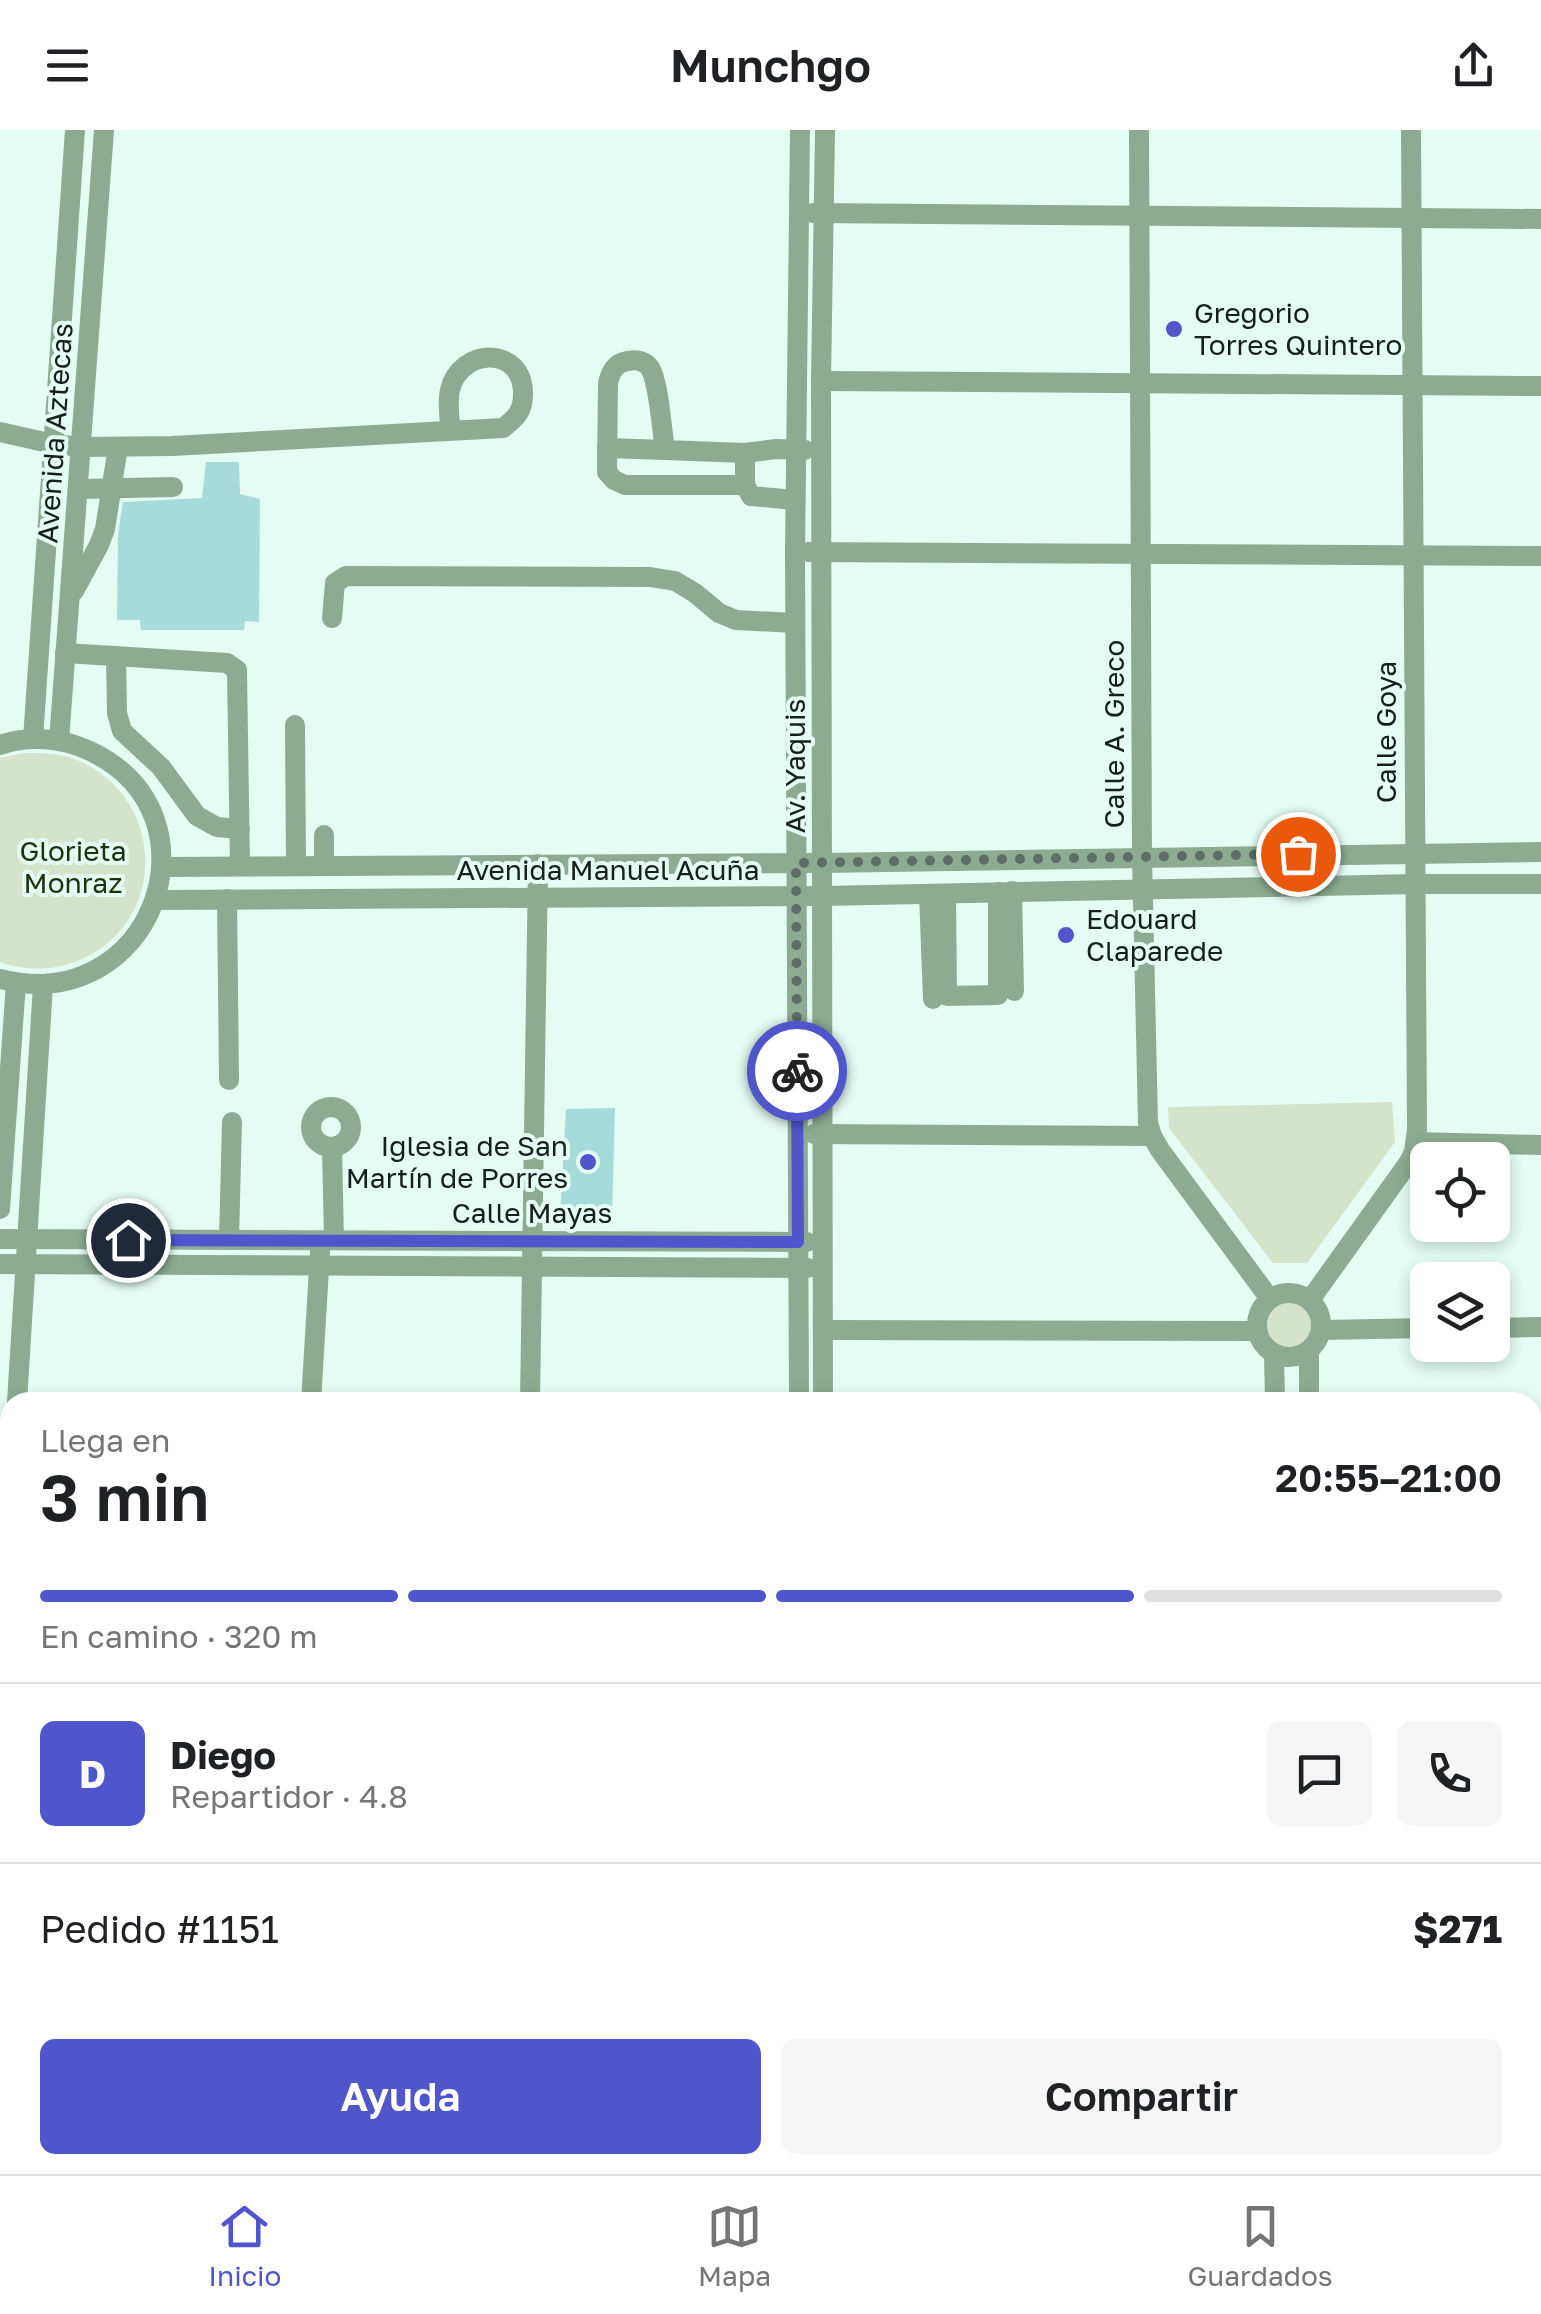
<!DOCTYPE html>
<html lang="es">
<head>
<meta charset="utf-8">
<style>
  :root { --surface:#fff; --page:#f6f6f6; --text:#202124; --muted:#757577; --line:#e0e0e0; --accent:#4f56cc }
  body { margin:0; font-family:"Golos Text",sans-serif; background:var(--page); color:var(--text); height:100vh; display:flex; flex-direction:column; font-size:38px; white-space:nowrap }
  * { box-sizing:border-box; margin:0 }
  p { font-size:32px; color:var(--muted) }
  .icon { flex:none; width:55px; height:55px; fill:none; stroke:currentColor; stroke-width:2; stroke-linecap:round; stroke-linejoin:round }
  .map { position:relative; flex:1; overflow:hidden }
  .panel { position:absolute; left:0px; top:1262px; width:1542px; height:782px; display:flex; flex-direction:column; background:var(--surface); border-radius:30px 30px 0 0; box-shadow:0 5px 15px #0003 }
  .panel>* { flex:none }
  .fabs { position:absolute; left:1410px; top:1012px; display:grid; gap:20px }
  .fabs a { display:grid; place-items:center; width:100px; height:100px; border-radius:15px; background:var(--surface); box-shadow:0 5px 15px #0003; font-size:50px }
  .pin { position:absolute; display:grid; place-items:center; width:85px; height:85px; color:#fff; margin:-42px; border:5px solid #fff; border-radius:50%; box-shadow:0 2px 10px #0007 }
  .courier { position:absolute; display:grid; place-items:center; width:100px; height:100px; margin:-50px; border:8px solid #4f56cc; border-radius:50%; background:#fff; color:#222; box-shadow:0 2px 12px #0007 }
  .headline em { font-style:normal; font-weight:600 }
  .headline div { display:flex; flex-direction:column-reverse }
  .headline { display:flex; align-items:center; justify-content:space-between; height:170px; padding:0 40px }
  h1 { font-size:65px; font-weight:600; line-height:75px }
  .bar { display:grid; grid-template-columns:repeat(4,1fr); gap:15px 10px; align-content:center; height:120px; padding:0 40px }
  .bar i { height:12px; border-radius:8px; background:var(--line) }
  .bar .on { background:var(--accent) }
  .bar p { grid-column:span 4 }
  .line { display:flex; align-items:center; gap:25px; padding:0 40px; border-top:2px solid var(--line) }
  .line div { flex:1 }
  .round { display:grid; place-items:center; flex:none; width:105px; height:105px; border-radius:15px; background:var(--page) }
  .cta { display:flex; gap:20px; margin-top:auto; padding:20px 40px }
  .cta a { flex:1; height:115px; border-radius:15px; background:var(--accent); color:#fff; font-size:40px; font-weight:600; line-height:115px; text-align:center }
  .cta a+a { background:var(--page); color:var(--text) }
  header { display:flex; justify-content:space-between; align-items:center; height:130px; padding:0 40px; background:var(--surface); font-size:45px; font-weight:600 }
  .tab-bar { display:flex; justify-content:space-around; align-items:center; height:140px; border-top:2px solid var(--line); background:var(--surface); font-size:28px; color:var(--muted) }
  .tab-bar a { display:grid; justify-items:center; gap:5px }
  .tab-bar .on { color:var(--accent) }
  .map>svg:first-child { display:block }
  .green { fill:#d6e3cb }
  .building { fill:#a6dbd9 }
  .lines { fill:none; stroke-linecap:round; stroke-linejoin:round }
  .minor { stroke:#8bac92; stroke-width:20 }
  .done { stroke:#5d6d67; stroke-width:10; stroke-dasharray:0 18 }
  .route { stroke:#4f56cc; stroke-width:12 }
  .poi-dot { fill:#4f56cc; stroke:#e4fdf4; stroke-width:4 }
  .labels { text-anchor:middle; stroke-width:8; stroke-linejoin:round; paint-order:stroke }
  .poi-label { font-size:28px; fill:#151f1b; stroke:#e4fdf4; text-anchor:start }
  .street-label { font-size:28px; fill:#151f1b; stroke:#e4fdf4 }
  .park-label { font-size:28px; fill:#1e3108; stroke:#e4fdf4 }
</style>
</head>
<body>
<header><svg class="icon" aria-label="menu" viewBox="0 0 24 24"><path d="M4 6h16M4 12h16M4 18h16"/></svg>Munchgo<svg class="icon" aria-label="share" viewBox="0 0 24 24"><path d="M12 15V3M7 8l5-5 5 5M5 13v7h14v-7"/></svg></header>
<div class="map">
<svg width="1541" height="2044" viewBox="0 0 1541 2044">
  <rect width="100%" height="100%" fill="#e4fdf4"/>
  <g class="green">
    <path d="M24,623C42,623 61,623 77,630C168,668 169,797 75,832C51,841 25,841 0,832V628Z"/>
    <polygon points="1392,972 1395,1012 1307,1133 1273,1133 1169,998 1168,977"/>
    <circle cx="1290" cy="1195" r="23"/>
  </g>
  <g class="building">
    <polygon points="206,332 239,332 240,364 260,369 259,492 245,491 244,500 141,500 140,490 117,490 118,404 123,372 202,368"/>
    <polygon points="615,978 612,1088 560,1086 566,979"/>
  </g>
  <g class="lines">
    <g class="minor">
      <polyline points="1139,0 1142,727 1148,993 1152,1006 1160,1020 1270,1169"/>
      <polyline points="813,83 1541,89"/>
      <polyline points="821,251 1541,256"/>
      <path d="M0,302L53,314L82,317L172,316L503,298C516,288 523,281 523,265C524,215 460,217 450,260C447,272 450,287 450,300"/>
      <polyline points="607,318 665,320"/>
      <polyline points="745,323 745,355 751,366 795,370"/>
      <path d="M745,355H625L614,350L607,342L608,253C611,241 615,233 628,231C637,229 645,231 650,238C659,252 662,302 665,320L745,323L776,319L805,320"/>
      <polyline points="79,359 173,357"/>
      <polyline points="808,422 1541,426"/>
      <polyline points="74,461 99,415 105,399 118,317"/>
      <polyline points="332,488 335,453 346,446 650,447 675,451 695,463 719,483 736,490 795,493"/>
      <polyline points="65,523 227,533 237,540 240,736"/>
      <polyline points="116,526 117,583 122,601 161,637 197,686 217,697 240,699"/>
      <polyline points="295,595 296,736"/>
      <polyline points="33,609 75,0"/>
      <polyline points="59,611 104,0"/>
      <path d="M0,615C30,605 62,608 90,621C226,685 152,888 0,849"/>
      <polyline points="324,735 324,705"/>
      <polyline points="161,737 822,733 1541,722"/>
      <polyline points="1012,761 1014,861"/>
      <polyline points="929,764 933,869"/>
      <polyline points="946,764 947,866 998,865 998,762"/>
      <polyline points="227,769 229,950"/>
      <polyline points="155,770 823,766 1415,754 1541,754"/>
      <circle cx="331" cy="997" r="20"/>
      <polyline points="814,1004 1152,1006"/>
      <polyline points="1416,1012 1541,1015"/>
      <polyline points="332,1018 334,1110"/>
      <polyline points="0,1079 16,853"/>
      <polyline points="0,1109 807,1112"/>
      <polyline points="229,1110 232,992"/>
      <polyline points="0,1134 808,1138"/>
      <circle cx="1289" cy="1195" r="32"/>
      <polyline points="1310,1170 1409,1032 1414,1022 1417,999 1411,0"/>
      <polyline points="1492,1198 1541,1197"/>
      <polyline points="823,1200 1257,1201"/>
      <polyline points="1322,1200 1428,1198"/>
      <polyline points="1309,1221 1309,1272"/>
      <polyline points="1274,1224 1275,1272"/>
      <polyline points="17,1272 43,855"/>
      <polyline points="311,1272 320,1122"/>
      <polyline points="530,1272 538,734"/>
      <polyline points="799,1272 795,422 800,0"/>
      <polyline points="823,1272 821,251 825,0"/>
      <polyline points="1532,1378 1541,1378"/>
      <polyline points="0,1554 10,1393"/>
      <polyline points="1532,1564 1541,1564"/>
      <polyline points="1532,1742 1541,1741"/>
      <polyline points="0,1763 10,1763"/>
      <polyline points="1532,1939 1541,1938"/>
      <polyline points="0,2015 10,2015"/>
      <polyline points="513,2035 522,2044"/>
      <polyline points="551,2035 560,2044"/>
      <polyline points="1283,2035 1283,2044"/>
      <polyline points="1320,2035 1321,2044"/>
      <polyline points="218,2044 218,2035"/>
      <path d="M715,2044C734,2029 778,2037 803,2038"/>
      <polyline points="827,2044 827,2035"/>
    </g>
  </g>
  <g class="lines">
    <polyline class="done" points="797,941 796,733 1298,724"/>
    <polyline class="route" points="128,1110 798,1112 797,941"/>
  </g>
  <g class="poi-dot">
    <circle cx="1174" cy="199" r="10"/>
    <circle cx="1066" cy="805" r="10"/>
    <circle cx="588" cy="1032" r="10"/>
  </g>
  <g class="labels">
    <g class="poi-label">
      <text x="1194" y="193">Gregorio<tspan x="1194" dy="32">Torres Quintero</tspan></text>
      <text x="1086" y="799">Edouard<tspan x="1086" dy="32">Claparede</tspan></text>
      <text x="568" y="1026" text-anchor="end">Iglesia de San<tspan x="568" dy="32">Martín de Porres</tspan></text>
    </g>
    <g class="street-label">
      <text transform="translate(55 303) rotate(-86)" y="10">Avenida Aztecas</text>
      <text transform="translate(1386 602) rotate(-90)" y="10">Calle Goya</text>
      <text transform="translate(1114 604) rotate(-90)" y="10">Calle A. Greco</text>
      <text transform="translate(795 636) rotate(-90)" y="10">Av. Yaquis</text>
      <text x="608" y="750">Avenida Manuel Acuña</text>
      <text x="532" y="1093">Calle Mayas</text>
    </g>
    <g class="park-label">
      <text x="73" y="731">Glorieta<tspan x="73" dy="32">Monraz</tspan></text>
    </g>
  </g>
</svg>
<div class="fabs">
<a><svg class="icon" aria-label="locate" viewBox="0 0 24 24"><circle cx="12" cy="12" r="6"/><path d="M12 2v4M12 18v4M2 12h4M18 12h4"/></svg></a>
<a><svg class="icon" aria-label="layers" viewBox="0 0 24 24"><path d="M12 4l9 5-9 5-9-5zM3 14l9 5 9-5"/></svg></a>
</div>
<div class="pin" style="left:1298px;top:724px;background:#ea580c"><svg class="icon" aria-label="bag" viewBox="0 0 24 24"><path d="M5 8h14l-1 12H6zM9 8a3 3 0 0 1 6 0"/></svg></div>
<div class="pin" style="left:128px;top:1110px;background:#1f2937"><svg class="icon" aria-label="home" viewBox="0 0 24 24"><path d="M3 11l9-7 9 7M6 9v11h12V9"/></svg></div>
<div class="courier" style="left:797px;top:941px"><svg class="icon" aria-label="bike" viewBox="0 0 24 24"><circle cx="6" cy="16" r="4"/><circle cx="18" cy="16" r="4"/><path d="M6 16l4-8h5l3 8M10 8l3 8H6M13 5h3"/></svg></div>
<section class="panel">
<div class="headline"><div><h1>3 min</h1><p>Llega en</p></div><em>20:55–21:00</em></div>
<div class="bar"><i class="on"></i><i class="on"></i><i class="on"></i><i></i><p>En camino · 320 m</p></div>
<div class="line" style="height:180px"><b class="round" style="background:var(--accent);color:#fff">D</b><div><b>Diego</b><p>Repartidor · 4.8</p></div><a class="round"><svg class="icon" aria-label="chat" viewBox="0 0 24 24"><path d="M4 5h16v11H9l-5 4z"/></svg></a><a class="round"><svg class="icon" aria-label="phone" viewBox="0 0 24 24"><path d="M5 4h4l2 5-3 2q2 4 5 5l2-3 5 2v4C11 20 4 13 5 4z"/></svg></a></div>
<div class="line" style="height:130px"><div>Pedido #1151</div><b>$271</b></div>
<div class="cta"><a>Ayuda</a><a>Compartir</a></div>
</section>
</div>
<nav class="tab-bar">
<a class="on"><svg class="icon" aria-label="home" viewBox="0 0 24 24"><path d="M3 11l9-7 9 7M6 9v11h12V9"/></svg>Inicio</a>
<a><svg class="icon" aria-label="map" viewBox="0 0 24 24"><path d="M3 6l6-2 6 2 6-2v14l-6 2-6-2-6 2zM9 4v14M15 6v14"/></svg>Mapa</a>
<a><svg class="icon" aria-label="saved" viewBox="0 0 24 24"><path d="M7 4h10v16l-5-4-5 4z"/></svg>Guardados</a>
</nav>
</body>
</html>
